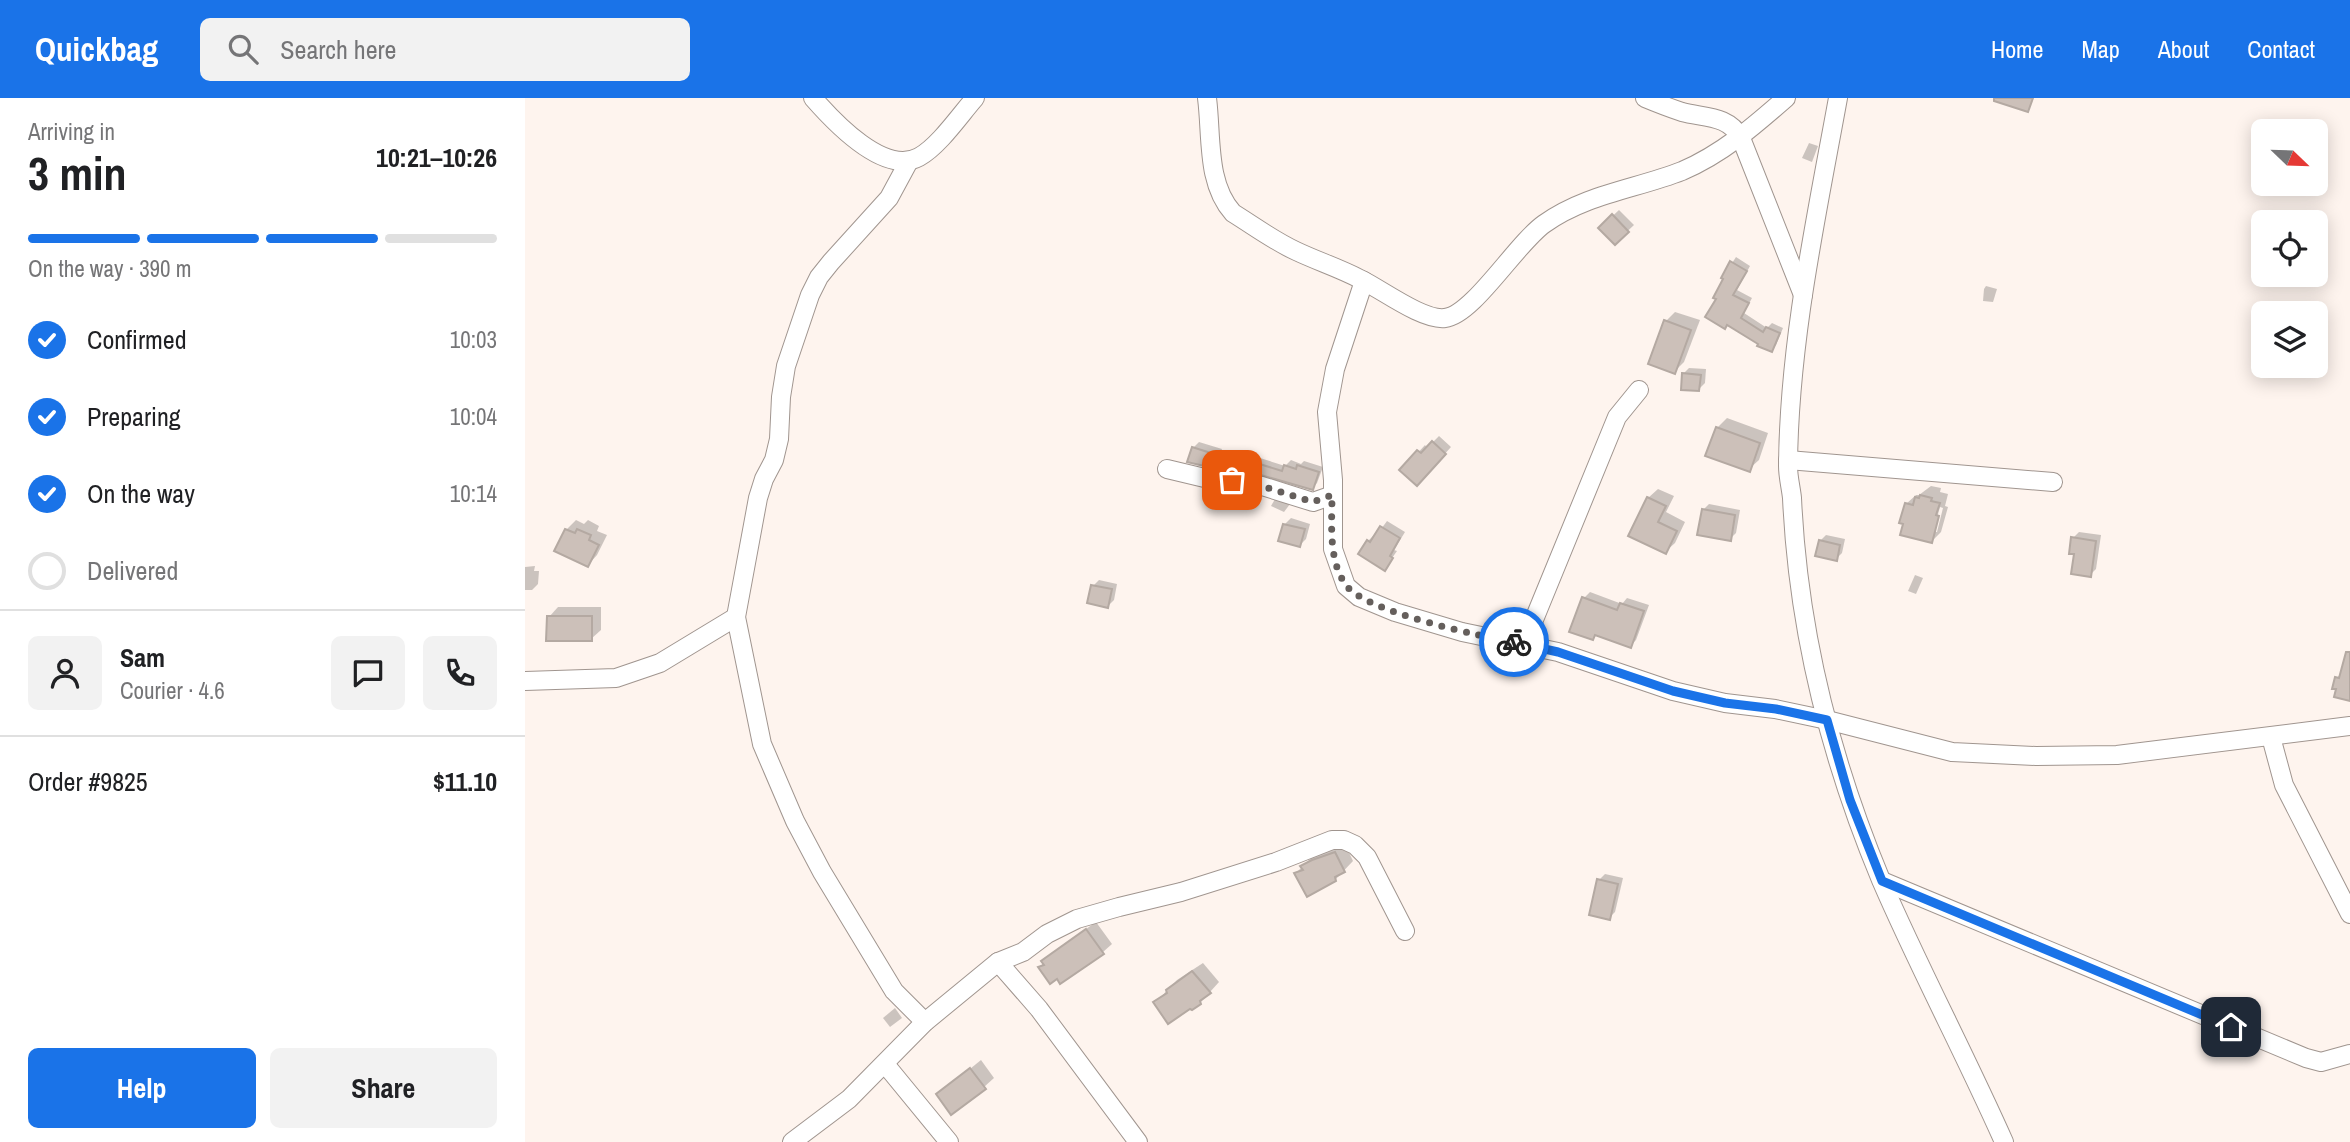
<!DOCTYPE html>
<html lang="en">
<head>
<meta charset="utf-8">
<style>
  :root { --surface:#fff; --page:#f2f2f2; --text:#202124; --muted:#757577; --line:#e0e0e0; --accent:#1a73e8 }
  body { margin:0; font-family:"Archivo Narrow",sans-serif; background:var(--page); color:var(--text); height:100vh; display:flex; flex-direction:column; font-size:26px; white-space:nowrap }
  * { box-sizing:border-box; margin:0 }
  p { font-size:23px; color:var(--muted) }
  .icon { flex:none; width:38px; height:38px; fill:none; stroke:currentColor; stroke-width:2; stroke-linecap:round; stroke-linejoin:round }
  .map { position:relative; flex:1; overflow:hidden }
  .panel { display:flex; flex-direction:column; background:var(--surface); width:525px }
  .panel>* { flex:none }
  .needle { width:46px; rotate:113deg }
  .fabs { position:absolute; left:1726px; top:21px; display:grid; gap:14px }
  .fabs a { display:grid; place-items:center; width:77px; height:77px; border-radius:10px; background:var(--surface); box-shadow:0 4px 18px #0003; font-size:35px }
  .pin { position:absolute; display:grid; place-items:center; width:60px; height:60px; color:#fff; margin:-30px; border-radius:14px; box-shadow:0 4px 10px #0006 }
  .courier { position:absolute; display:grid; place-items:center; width:70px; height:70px; margin:-35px; border:5px solid #1a73e8; border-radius:50%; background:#fff; color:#222; box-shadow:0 2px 9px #0007 }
  .headline em { font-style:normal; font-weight:700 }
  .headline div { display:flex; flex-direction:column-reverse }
  .headline { display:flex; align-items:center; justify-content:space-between; height:119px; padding:0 28px }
  h1 { font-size:46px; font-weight:700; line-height:52px }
  .bar { display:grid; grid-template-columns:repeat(4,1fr); gap:10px 7px; align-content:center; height:84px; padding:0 28px }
  .bar i { height:9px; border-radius:5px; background:var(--line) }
  .bar .on { background:var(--accent) }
  .bar p { grid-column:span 4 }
  .line { display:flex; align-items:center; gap:18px; padding:0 28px; border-top:2px solid var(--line) }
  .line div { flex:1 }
  .round { display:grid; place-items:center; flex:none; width:74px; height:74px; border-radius:10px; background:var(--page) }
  ol { padding:0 28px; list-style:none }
  li { display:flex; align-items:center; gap:21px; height:77px }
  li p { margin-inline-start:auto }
  li .icon { padding:7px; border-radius:50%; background:var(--accent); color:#fff; stroke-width:4 }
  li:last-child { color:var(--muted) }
  li i { width:38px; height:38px; border:4px solid var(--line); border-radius:50% }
  .primary-button { display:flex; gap:14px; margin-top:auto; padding:14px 28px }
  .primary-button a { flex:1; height:80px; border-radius:10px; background:var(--accent); color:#fff; font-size:28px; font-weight:700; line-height:80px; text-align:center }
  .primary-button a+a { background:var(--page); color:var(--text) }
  header { display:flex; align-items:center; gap:42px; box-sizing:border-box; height:98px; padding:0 35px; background:var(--accent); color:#fff }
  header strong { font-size:33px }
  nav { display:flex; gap:38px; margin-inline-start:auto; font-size:24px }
  .search { width:490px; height:63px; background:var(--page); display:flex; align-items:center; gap:18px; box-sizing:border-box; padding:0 24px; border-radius:10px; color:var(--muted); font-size:26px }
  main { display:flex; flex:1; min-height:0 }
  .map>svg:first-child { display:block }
  .shadow { fill:#0003; fill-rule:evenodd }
  .building { fill:#ccc0b9; stroke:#b4a9a2; stroke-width:2 }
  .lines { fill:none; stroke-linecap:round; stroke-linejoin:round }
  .minor-casing { stroke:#a0958f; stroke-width:20 }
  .minor { stroke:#fff; stroke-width:18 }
  .done { stroke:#655f5c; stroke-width:7; stroke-dasharray:0 12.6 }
  .route { stroke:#1a73e8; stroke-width:9 }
</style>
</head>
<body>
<header>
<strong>Quickbag</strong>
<div class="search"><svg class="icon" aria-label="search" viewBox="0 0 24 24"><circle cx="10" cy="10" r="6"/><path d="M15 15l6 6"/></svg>Search here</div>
<nav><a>Home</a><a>Map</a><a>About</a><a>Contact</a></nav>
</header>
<main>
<section class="panel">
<div class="headline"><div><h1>3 min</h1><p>Arriving in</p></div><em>10:21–10:26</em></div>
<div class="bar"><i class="on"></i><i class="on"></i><i class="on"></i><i></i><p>On the way · 390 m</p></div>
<ol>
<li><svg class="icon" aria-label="check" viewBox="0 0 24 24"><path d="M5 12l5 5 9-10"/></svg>Confirmed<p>10:03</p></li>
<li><svg class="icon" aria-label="check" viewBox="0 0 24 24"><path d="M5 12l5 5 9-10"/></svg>Preparing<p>10:04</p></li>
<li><svg class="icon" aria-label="check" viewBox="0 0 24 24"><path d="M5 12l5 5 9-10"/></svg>On the way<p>10:14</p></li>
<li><i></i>Delivered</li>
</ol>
<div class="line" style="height:126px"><a class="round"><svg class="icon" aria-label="person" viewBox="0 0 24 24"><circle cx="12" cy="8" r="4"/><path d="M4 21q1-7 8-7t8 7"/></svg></a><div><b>Sam</b><p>Courier · 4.6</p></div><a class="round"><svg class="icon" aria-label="chat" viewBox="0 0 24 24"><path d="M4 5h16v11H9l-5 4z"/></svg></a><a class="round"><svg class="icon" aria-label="phone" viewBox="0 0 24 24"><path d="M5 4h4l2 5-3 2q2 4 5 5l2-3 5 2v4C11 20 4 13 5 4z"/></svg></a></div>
<div class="line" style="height:91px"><div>Order #9825</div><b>$11.10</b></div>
<div class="primary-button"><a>Help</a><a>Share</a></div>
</section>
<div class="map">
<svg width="1825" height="1044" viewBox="0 0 1825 1044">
  <rect width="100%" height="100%" fill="#fef4ee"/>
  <g class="shadow">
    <polygon points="1284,45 1293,48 1287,64 1277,60"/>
    <polygon points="1094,112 1109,127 1090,145 1075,130"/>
    <polygon points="1211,159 1225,168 1212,192 1227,200 1219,215 1242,230 1247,225 1258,230 1251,247 1246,252 1203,226 1200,181 1198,179"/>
    <polygon points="1461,188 1472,191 1468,204 1458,203 1459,191"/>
    <polygon points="1150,214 1175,222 1159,264 1149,274 1141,223"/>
    <polygon points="1164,270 1181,271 1180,285 1174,291 1158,276"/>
    <polygon points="1202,320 1243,335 1234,362 1224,371 1183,357 1193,329"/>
    <polygon points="914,338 926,349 898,380 877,372 900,347 902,350"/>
    <polygon points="674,344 697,351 693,362 687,368 668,350"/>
    <polygon points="732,359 760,368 766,362 776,366 779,363 798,369 792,385 787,390 727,364"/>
    <path d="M1406,388L1416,390L1415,394L1423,396L1420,408L1423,409L1416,434L1407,443L1381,406L1391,397H1394ZM1415,409L1418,410L1412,434H1408Z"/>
    <polygon points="684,390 695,391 691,398 680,395"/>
    <polygon points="1133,391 1149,398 1141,414 1160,424 1150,445 1140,454 1123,400"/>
    <polygon points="750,401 765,406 759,414 746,408"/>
    <polygon points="1184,406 1215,412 1211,435 1205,441 1178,412"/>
    <polygon points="766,420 785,426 781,441 775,447 760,426"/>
    <polygon points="51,422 59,426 63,422 74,428 72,433 82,437 72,457 63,467 41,432"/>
    <polygon points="862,423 880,434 869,452 872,453 860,470 843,443 849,437 851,438"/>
    <polygon points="1554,434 1576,437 1571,471 1565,477 1550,455 1548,440"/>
    <polygon points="1301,437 1320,441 1317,455 1311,461 1295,443"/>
    <polygon points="10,468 9,473 14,473 13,486 7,492 0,492 0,469"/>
    <polygon points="1390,477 1398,480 1391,496 1383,493"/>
    <polygon points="574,482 592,486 589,502 583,508 568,488"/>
    <polygon points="1065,494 1097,506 1102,500 1124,507 1111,542 1105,548 1072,536 1067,540 1059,500"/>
    <polygon points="33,509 76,509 76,532 66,541 24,519"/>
    <polygon points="820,746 828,763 810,782 771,775 787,759"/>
    <polygon points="1080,776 1098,780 1090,814 1084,820 1074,782"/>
    <polygon points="571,824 587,846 578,854 536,883 532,878 515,869 527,855"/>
    <polygon points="678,865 694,884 675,905 630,905 652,882"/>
    <polygon points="370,910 377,920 365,929 358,920"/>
    <polygon points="456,962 469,980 459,989 413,997"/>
  </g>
  <g class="building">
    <polygon points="1469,0 1508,0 1503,14 1469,3"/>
    <polygon points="1087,116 1104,134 1090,147 1073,130"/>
    <polygon points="1205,163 1222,173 1208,197 1224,205 1216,220 1238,234 1241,229 1255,235 1247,254 1232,248 1233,246 1202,227 1200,231 1180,219 1191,201 1188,200 1198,181 1196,180"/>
    <polygon points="1139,222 1166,232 1150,276 1123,266"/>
    <polygon points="1157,275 1176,277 1174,293 1156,292"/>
    <polygon points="1191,329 1235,345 1225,374 1180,358"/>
    <polygon points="907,343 921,356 892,388 874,372 892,352 896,355"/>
    <polygon points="667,349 692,357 688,370 662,364"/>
    <polygon points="725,363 757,373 759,367 771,371 772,367 794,374 788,392 722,373"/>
    <polygon points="1395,397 1407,400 1406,403 1415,405 1411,417 1414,418 1407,445 1375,437 1378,426 1374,425 1380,405 1388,407 1390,399 1394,400"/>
    <polygon points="1122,399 1141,408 1133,424 1152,433 1141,456 1103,438"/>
    <polygon points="1177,411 1210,417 1206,443 1172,437"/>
    <polygon points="758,426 780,431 775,449 753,443"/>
    <polygon points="855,428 875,440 865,458 868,460 860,473 833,456 842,442 845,444"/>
    <polygon points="40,431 50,435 52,431 66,437 64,442 74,447 63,469 29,453"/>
    <polygon points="1546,439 1571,443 1566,479 1546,476 1549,456 1544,456"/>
    <polygon points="1294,442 1315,447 1312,463 1290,458"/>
    <polygon points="566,487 587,491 583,510 562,505"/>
    <polygon points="1057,499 1092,512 1095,505 1119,513 1106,550 1070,537 1068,542 1044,534"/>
    <polygon points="22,518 67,518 67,543 21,543"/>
    <polygon points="1821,554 1825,554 1825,603 1809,599 1811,591 1807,591 1810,579 1814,580"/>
    <polygon points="810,754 820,774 810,779 811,783 782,799 769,775 778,772 775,768 787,762"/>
    <polygon points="1072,781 1093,786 1085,822 1064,817"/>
    <polygon points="561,831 579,856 535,886 532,881 525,886 513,869 519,867 516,863"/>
    <polygon points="667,873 686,895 675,903 676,906 667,912 665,911 643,926 628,904 642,895 641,892"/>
    <polygon points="445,970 461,991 426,1017 411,996"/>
  </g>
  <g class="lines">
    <defs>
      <g id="minor">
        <path d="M288,0C309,24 359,78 394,59C414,48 435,17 450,0"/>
        <path d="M682,0C687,38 681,85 708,115C729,128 749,143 771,153C792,163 814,170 835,181C856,191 898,223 920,220C948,217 991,146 1019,126C1061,96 1111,91 1157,73C1197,56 1229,28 1261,0"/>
        <path d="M1120,0C1132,5 1145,10 1157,14C1180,20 1203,17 1216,40L1278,197"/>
        <path d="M1313,0C1291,121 1264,244 1263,368C1263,379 1266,390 1267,400C1273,531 1306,662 1356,782C1394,870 1440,956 1479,1044"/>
        <polyline points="384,63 364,100 306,164 294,179 285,197 261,268 256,299 254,341 249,362 239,381 233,400 211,519 237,646 270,723 297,774 369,893 400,924"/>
        <polyline points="839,183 810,271 802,314 808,382 808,451 821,488 834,499 870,514 937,534 1033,554 1148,593 1200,605 1250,611 1302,622 1427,654 1511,658 1592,657 1825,628"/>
        <polyline points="1263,362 1528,384"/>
        <polyline points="642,371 688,382 707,381 737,388 788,404 808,397"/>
        <polyline points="999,546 1092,319 1114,292"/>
        <polyline points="0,583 91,580 135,565 211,519"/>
        <polyline points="1746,639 1759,687 1825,816"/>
        <polyline points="1357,783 1781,960 1796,964 1825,956"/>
        <polyline points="473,864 514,911 613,1044"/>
        <polyline points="360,966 424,1044"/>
        <polyline points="267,1044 324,1001 400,924 473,864 498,854 522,836 552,821 594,809 656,794 751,764 807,742 819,742 830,747 842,759 880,833"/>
      </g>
    </defs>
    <use href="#minor" class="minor-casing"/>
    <use href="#minor" class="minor"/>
  </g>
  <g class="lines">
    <path class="done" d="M707,382L737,388L788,404L807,397C807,425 803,463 821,487C840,514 955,538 989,544"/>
    <polyline class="route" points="989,544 1033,554 1148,593 1200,605 1251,611 1302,622 1325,702 1357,783 1706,929"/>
  </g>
</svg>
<div class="fabs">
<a><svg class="needle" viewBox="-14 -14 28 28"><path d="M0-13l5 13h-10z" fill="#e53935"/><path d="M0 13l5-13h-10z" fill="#757577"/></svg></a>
<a><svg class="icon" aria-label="locate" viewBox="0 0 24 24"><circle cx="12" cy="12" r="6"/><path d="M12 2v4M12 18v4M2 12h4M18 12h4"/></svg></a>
<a><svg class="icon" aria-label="layers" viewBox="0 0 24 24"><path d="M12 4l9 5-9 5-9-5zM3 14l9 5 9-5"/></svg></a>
</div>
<div class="pin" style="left:707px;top:382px;background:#ea580c"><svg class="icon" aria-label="bag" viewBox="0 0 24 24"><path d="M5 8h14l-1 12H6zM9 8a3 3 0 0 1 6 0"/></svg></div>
<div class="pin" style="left:1706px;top:929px;background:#1f2937"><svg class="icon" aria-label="home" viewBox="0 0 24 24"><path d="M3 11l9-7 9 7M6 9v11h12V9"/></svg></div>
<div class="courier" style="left:989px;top:544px"><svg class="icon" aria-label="bike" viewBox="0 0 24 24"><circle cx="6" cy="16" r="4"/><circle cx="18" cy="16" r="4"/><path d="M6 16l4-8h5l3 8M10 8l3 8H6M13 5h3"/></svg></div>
</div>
</main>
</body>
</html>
